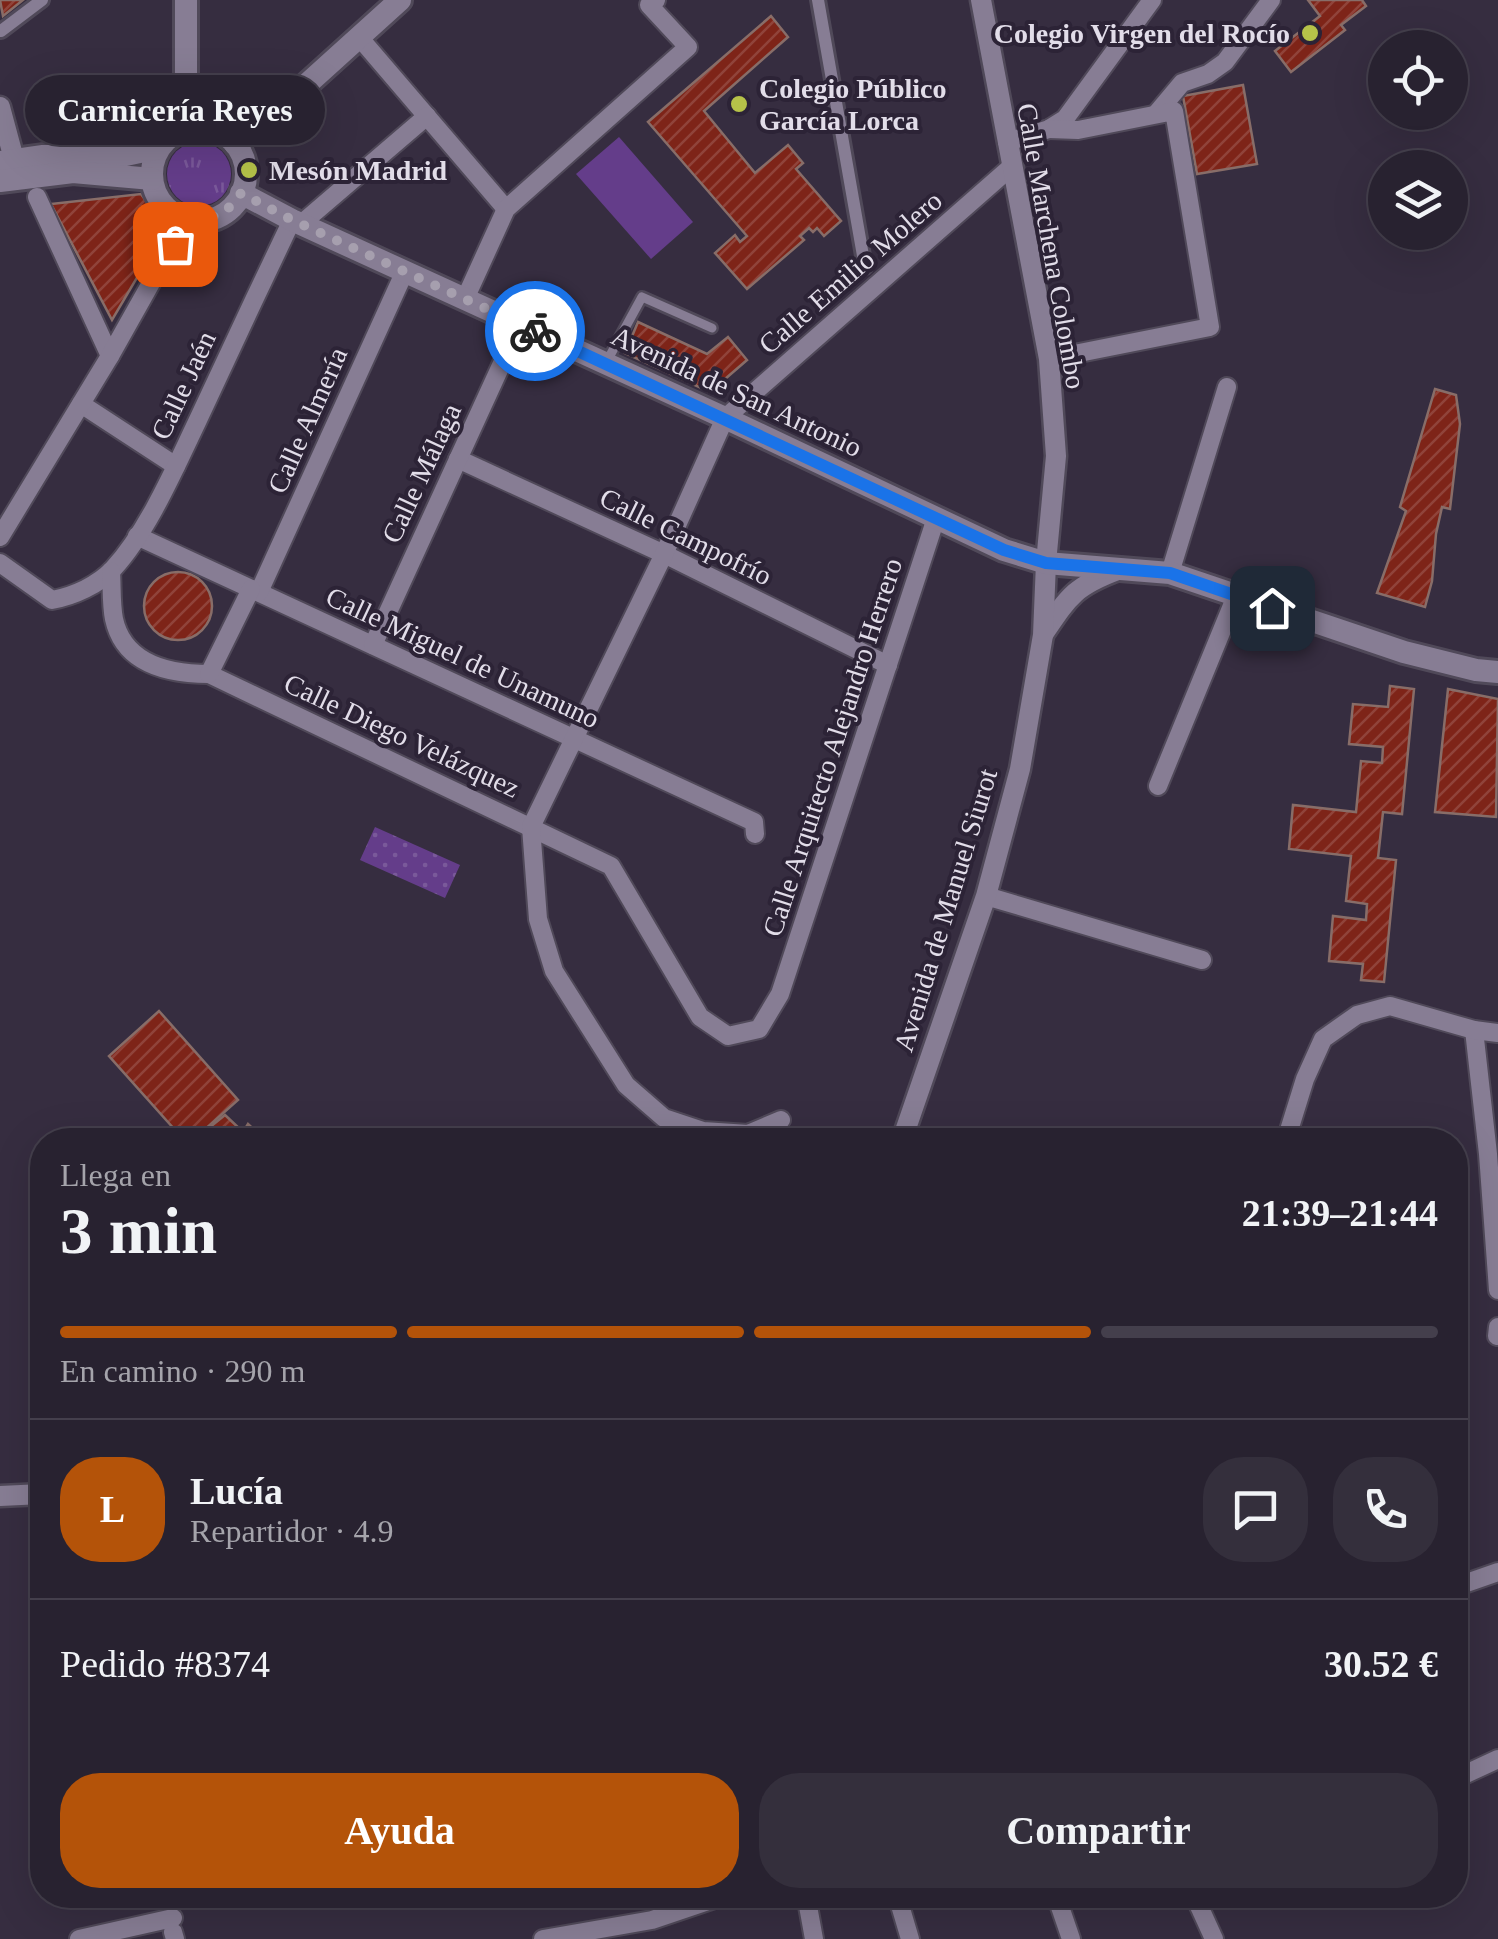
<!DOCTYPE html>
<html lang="es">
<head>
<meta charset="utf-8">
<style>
  :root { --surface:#282230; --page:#342f3c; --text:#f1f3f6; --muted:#a5a4ab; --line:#443f4c; --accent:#b45309 }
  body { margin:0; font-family:Georgia,serif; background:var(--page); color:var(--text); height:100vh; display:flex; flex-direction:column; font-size:38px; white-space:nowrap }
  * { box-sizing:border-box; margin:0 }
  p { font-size:32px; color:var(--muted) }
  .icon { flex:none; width:55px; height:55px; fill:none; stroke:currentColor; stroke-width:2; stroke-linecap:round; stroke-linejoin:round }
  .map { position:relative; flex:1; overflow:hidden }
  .sheet { position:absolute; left:30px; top:1128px; width:1438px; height:780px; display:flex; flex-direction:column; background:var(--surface); border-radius:40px; box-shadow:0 10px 40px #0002,0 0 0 2px var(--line) }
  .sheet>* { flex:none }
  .buttons { position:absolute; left:1368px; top:30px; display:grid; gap:20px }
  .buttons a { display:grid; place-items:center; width:100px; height:100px; border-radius:50%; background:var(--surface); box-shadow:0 10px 40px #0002,0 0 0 2px var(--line); font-size:50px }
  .pin { position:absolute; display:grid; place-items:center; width:85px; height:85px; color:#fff; margin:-42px; border-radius:20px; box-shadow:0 5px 15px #0006 }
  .courier { position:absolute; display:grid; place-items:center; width:100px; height:100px; margin:-50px; border:8px solid #1a73e8; border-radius:50%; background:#fff; color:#222; box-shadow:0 2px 12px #0007 }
  .bubble { position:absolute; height:70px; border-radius:35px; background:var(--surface); box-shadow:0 10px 40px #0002,0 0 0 2px var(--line); font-size:32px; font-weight:700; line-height:70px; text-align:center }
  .headline em { font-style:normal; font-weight:700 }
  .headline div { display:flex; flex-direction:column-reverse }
  .headline { display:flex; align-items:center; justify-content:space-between; height:170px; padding:0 30px }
  h1 { font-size:65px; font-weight:700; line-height:75px }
  .bar { display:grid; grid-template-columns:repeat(4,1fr); gap:15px 10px; align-content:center; height:120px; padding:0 30px }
  .bar i { height:12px; border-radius:8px; background:var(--line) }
  .bar .current { background:var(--accent) }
  .bar p { grid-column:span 4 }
  .line { display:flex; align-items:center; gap:25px; padding:0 30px; border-top:2px solid var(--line) }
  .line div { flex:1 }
  .round { display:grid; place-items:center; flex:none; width:105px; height:105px; border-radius:40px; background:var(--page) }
  .action { display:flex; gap:20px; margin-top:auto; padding:20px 30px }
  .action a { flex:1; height:115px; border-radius:40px; background:var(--accent); color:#fff; font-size:40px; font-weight:700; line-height:115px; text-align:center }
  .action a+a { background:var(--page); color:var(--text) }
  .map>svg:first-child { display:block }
  .grass { fill:url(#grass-tufts) }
  .park { fill:url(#park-dots) }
  .pitch { fill:#643d8a }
  .building { fill:url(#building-hatch); stroke:#886d68; stroke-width:2.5 }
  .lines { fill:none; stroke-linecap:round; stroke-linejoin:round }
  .service-casing { stroke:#504959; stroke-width:14 }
  .pedestrian-casing { stroke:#504959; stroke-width:18 }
  .minor-casing { stroke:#504959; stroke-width:22 }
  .tertiary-casing { stroke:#504959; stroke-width:25 }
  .secondary-casing { stroke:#504959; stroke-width:28 }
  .service { stroke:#877d94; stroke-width:9 }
  .pedestrian { stroke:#877d94; stroke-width:12 }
  .minor { stroke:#877d94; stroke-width:18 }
  .tertiary { stroke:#877d94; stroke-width:20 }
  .secondary { stroke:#877d94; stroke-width:22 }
  .done { stroke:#a69fae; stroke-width:10; stroke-dasharray:0 18 }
  .route { stroke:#1a73e8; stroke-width:12 }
  .poi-dot { fill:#b6c249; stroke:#2c2336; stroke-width:4 }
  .labels { text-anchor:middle; stroke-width:8; stroke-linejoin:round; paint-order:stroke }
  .poi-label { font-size:28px; font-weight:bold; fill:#e2dde9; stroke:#2c2336; text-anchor:start }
  .street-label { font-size:28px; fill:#e2dde9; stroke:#2c2336 }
</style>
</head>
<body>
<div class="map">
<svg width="1498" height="1939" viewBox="0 0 1498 1939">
  <defs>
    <pattern id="grass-tufts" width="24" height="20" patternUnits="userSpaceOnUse" patternTransform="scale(2.5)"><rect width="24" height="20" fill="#643d8a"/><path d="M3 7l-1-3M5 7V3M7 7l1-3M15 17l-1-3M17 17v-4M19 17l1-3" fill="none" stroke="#7a599a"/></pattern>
    <pattern id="park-dots" width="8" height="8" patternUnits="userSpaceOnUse" patternTransform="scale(2.5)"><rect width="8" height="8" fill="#643d8a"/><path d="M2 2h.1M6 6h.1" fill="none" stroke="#7a599a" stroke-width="1.8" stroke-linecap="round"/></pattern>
    <pattern id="building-hatch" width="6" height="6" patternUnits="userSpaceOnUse" patternTransform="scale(2.5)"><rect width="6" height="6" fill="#7e2418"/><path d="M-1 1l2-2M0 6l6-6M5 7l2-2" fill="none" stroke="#90433a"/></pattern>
  </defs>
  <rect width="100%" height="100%" fill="#362d40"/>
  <circle class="grass" cx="199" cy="174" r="32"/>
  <polygon class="park" points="375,827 460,865 445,898 360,860"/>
  <polygon class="pitch" points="619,137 693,222 651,259 576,174"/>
  <g class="building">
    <polygon points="0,0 23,0 3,16"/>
    <polygon points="1308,0 1362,0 1366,6 1341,25 1345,30 1291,72 1275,51 1320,16"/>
    <polygon points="771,16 788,37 704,111 755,173 788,145 803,163 796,169 841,221 824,236 817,228 813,232 809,228 800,236 804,240 747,289 715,253 735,235 740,242 747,236 648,122"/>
    <polygon points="1243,85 1257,164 1197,174 1183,96"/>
    <polygon points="141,194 159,219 168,225 112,320 51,204"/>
    <polygon points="638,322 707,354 728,337 747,360 710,392 625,353"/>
    <polygon points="1435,389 1456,395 1460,424 1450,509 1442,507 1436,534 1432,581 1425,607 1377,593 1406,511 1400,507"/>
    <circle cx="178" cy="606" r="34"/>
    <polygon points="1390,686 1414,689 1402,814 1383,812 1378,858 1396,860 1384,982 1361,980 1363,964 1329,961 1333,916 1366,920 1367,904 1346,901 1351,856 1289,849 1293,805 1356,812 1361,761 1382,763 1383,747 1349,744 1353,704 1388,707"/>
    <polygon points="1448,689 1498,699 1496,817 1435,812"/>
    <polygon points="159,1011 238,1100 193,1140 184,1140 109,1056"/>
    <polygon points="225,1115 243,1132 248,1124 265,1140 194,1140"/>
  </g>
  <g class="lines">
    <defs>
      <polyline id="service" points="607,361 642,297 712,328"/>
      <g id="pedestrian">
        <polyline points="818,0 865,267"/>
        <polyline points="1,31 42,0"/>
      </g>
      <g id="minor">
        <polyline points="359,37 506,209"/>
        <polyline points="1156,114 1182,83 1208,74 1225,62 1271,0"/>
        <polyline points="1007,142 1049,129 1065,119 1152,0"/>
        <polyline points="37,197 110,356"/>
        <polyline points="301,224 427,116"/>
        <polyline points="465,299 506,209 688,47 649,5 656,0"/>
        <polyline points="1049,359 1210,327 1174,111 1078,130 1049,129"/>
        <polyline points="81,404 176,466"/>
        <polyline points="458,459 664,554 888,665"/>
        <polyline points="137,536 754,822 755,834"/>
        <polyline points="0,537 110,356 187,219"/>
        <path d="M0,563L52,600C74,596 98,585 113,569C148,531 175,468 197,422C228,355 260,287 292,220"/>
        <path d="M111,571C112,587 111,604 114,619C124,665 170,674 209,674L611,866L700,1017L728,1036L759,1029L780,994L936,518"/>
        <polyline points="1170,573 1227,387"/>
        <polyline points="259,592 405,271"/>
        <polyline points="373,645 520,324"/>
        <polyline points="209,674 251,589"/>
        <polyline points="1158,786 1236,596"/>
        <polyline points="986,896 1202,960"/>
        <polyline points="1474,1030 1488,1154 1498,1290"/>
        <polyline points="781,1120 748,1134 703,1131 664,1118 626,1085 554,971 538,919 531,827 664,554 725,418 1011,167"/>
        <polyline points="1286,1140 1305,1079 1323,1039 1357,1015 1390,1006 1474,1030 1498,1033"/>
        <polyline points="1497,1336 1498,1327"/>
        <polyline points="1455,1587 1498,1572"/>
        <polyline points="1455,1779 1498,1759"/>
        <polyline points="806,1895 814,1939"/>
        <polyline points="897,1895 910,1939"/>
        <polyline points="1056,1895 1071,1939"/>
        <polyline points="1194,1895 1214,1939"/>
        <polyline points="173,1932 175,1939"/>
        <polyline points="79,1939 173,1918"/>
        <polyline points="543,1939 652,1920 726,1895"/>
      </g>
      <g id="tertiary">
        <polyline points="0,107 14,159"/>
        <path d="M1044,633C1069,596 1075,586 1118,570"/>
        <polyline points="902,1140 986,896 1020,769 1043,635 1046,563 1056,456 1049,359 981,0"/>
        <polyline points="0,1496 42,1494"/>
      </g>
      <g id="secondary">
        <circle cx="199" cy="174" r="47"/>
        <polyline points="186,128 186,0"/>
        <polyline points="235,144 274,114 400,0"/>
        <polyline points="0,162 43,156 121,156 159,148"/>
        <polyline points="0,181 73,172 152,179"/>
        <polyline points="241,193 292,220 725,418 1004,550 1046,563 1170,573 1404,652 1476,670 1498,672"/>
      </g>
    </defs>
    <use href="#service" class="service-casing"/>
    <use href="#pedestrian" class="pedestrian-casing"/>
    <use href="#minor" class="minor-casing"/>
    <use href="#tertiary" class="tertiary-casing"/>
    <use href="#secondary" class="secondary-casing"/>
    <use href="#service" class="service"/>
    <use href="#pedestrian" class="pedestrian"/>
    <use href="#minor" class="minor"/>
    <use href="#tertiary" class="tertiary"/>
    <use href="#secondary" class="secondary"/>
  </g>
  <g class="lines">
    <path class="done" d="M175,244L188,219C212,221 227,214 241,193L292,220L535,331"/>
    <polyline class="route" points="535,331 1004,550 1046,563 1170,573 1272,608"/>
  </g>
  <g class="poi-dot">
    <circle cx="1310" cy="33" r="10"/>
    <circle cx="739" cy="104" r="10"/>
    <circle cx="249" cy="170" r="10"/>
  </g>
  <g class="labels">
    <g class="poi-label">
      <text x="1290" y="43" text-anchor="end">Colegio Virgen del Rocío</text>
      <text x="759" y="98">Colegio Público<tspan x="759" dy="32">García Lorca</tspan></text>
      <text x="269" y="180">Mesón Madrid</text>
    </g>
    <g class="street-label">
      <text transform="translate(1052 246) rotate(80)" y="10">Calle Marchena Colombo</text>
      <text transform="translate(850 272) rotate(-41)" y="10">Calle Emilio Molero</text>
      <text transform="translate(183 385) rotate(-65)" y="10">Calle Jaén</text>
      <text transform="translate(737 391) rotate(25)" y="10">Avenida de San Antonio</text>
      <text transform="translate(307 420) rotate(-66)" y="10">Calle Almería</text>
      <text transform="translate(421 473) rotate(-65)" y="10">Calle Málaga</text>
      <text transform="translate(686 536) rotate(26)" y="10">Calle Campofrío</text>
      <text transform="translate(463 657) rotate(25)" y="10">Calle Miguel de Unamuno</text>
      <text transform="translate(402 735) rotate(25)" y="10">Calle Diego Velázquez</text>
      <text transform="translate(832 747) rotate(-72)" y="10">Calle Arquitecto Alejandro Herrero</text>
      <text transform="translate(945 910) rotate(-73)" y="10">Avenida de Manuel Siurot</text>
    </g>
  </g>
</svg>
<div class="buttons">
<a><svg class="icon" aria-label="locate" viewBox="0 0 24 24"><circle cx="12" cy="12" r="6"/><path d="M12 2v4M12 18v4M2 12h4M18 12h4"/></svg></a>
<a><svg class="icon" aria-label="layers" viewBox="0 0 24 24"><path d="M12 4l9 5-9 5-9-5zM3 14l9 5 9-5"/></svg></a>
</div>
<div class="pin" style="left:175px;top:244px;background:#ea580c"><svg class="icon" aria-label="bag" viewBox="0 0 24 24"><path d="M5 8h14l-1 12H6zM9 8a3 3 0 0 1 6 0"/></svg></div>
<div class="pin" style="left:1272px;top:608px;background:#1f2937"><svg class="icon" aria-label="home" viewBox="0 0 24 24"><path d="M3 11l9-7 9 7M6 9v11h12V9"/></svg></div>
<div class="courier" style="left:535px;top:331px"><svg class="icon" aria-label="bike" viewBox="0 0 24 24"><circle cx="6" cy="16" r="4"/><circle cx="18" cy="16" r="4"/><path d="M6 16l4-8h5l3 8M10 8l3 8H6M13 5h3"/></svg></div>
<div class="bubble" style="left:25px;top:75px;width:300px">Carnicería Reyes</div>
<section class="sheet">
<div class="headline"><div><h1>3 min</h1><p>Llega en</p></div><em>21:39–21:44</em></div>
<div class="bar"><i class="current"></i><i class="current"></i><i class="current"></i><i></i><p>En camino · 290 m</p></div>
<div class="line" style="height:180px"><b class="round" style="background:var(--accent);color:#fff">L</b><div><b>Lucía</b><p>Repartidor · 4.9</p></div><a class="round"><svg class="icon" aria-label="chat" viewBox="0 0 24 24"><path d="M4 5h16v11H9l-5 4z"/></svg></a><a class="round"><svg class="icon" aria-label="phone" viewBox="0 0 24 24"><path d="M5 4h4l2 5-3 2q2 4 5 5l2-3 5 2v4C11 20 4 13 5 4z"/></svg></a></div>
<div class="line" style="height:130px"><div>Pedido #8374</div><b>30.52 €</b></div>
<div class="action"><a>Ayuda</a><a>Compartir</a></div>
</section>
</div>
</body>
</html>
